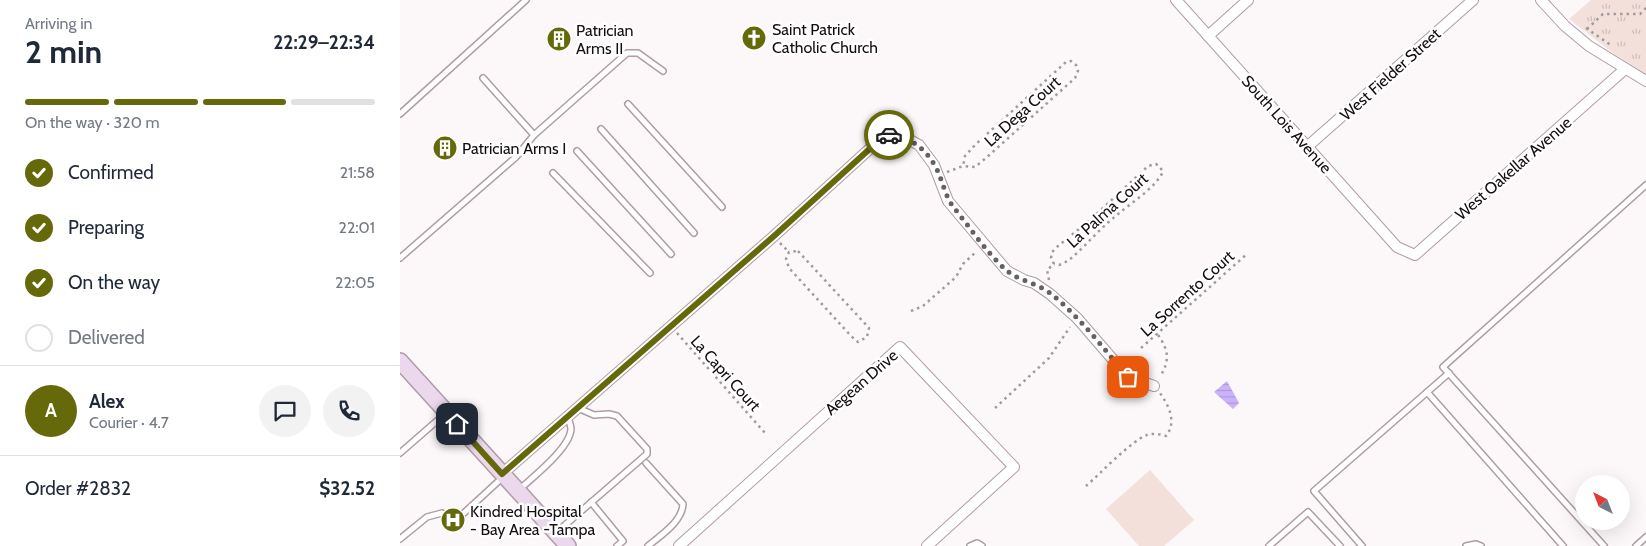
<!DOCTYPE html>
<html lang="en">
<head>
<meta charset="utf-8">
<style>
  :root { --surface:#fff; --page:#f2f2f3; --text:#1f2937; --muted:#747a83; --line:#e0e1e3; --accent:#65690a }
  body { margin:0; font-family:Cabin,sans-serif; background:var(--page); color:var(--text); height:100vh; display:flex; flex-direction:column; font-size:19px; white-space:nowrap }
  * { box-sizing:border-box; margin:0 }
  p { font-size:16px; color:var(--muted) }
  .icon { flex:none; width:28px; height:28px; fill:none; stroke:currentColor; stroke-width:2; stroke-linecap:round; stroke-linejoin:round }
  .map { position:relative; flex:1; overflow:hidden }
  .drawer { display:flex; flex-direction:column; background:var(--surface); width:400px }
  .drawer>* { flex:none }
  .needle { width:32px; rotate:318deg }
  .buttons { position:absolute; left:1175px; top:475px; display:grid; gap:10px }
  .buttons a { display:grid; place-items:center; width:55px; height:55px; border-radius:50%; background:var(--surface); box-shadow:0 5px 20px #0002; font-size:25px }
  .pin { position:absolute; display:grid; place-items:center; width:42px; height:42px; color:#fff; margin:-21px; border-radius:10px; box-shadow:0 2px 8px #0006 }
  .courier { position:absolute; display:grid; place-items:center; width:50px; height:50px; margin:-25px; border:4px solid #65690a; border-radius:50%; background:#fff; color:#222; box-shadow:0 1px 6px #0007 }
  .headline em { font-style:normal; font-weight:800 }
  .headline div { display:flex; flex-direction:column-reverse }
  .headline { display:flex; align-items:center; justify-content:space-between; height:85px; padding:0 25px }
  h1 { font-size:32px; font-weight:800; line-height:38px }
  .bar { display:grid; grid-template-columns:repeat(4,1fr); gap:8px 5px; align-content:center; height:60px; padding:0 25px }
  .bar i { height:6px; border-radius:4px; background:var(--line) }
  .bar .on { background:var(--accent) }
  .bar p { grid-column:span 4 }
  .line { display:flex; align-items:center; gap:12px; padding:0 25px; border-top:1px solid var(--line) }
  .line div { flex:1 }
  .round { display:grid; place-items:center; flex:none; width:52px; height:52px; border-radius:26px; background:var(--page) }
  ol { padding:0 25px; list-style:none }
  li { display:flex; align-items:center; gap:15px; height:55px }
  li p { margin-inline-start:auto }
  li .icon { padding:5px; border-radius:50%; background:var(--accent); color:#fff; stroke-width:4 }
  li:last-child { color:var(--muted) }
  li i { width:28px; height:28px; border:2px solid var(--line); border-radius:50% }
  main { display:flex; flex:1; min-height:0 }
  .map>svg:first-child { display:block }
  .park { fill:url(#park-tufts) }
  .pitch { fill:#f3e0da }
  .water { fill:url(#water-rules) }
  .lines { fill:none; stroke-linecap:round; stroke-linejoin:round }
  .lane-casing { stroke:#b09ca5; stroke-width:8 }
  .street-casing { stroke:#b09ca5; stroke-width:12 }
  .secondary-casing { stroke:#b09ca5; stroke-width:18 }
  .path { stroke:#a09a9d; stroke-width:2.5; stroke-dasharray:2.5 4; stroke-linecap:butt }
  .lane { stroke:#fff; stroke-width:5 }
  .street { stroke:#fff; stroke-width:10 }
  .secondary { stroke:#ebd8ec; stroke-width:15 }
  .done { stroke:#666063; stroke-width:5; stroke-dasharray:0 9 }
  .route { stroke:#65690a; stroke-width:6 }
  .labels { text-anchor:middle; stroke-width:5; stroke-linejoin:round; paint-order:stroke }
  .poi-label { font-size:16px; fill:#150e11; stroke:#fff; text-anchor:start }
  .street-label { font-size:16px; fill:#150e11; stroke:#fff }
</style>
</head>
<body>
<main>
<section class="drawer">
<div class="headline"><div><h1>2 min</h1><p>Arriving in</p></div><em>22:29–22:34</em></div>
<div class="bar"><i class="on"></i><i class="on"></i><i class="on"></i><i></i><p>On the way · 320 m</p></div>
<ol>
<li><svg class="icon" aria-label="check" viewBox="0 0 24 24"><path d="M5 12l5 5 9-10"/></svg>Confirmed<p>21:58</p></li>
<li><svg class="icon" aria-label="check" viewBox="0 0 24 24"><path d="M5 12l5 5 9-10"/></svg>Preparing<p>22:01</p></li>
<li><svg class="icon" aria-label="check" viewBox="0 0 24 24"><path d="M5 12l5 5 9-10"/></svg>On the way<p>22:05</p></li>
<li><i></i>Delivered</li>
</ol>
<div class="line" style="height:90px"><b class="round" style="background:var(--accent);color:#fff">A</b><div><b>Alex</b><p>Courier · 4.7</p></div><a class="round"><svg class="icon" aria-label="chat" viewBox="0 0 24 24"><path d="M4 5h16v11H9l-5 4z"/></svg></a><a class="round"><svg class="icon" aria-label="phone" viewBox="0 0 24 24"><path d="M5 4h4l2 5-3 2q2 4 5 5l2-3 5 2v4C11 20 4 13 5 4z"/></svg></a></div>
<div class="line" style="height:65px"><div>Order #2832</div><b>$32.52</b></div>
</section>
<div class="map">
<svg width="1246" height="546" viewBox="0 0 1246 546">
  <defs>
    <pattern id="park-tufts" width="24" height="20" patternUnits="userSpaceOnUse" patternTransform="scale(1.25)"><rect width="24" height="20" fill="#f3e0da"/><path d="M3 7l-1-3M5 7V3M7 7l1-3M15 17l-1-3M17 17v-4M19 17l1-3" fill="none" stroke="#cfbfba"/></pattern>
    <pattern id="water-rules" width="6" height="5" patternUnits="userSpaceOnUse" patternTransform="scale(1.25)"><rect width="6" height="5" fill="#cbb3fb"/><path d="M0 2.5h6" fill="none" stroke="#ad99d6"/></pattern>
  </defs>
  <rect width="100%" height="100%" fill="#fcf8fa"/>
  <polygon class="park" points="1191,0 1246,0 1246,74 1216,55 1169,19"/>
  <polygon class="pitch" points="750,470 794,520 764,546 739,546 706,509"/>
  <polygon class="water" points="827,381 839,403 833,409 814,392"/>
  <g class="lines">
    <defs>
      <g id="lane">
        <polyline points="83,78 134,135"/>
        <polyline points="228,104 322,207"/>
        <polyline points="0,114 126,0"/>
        <polyline points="201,129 294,233"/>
        <polyline points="177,151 271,254"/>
        <polyline points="153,173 250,273"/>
        <polyline points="0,258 116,157 134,135 227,53 238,53 263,71"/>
        <polyline points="1027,392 1163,546"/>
        <polyline points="0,453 46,413"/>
        <path d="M246,463L283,504C282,522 261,535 248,546"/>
        <path d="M120,489C134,476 170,448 171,429C171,426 169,421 168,417"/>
        <polyline points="191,502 223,541 217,546"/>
        <polyline points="157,532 247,454 247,449 217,416 209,414 194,415 178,408"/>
        <polyline points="0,539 27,517 42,513 52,524 102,478"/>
        <polyline points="570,546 577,543 582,546"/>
        <polyline points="869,546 908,512 940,546"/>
        <polyline points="962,546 914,491 1049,373"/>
        <polyline points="1066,546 1076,544 1081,546"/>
        <polyline points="1204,546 1043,367 1246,185"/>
        <polyline points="1236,546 1246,537"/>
      </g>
      <g id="street">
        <polyline points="776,0 997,247 1015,255 1225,69"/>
        <polyline points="1141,0 1165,26 1189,46 1246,81"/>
        <polyline points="808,36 848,0"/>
        <polyline points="907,147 1073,0"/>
        <polyline points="102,474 374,236 486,134 501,135 519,145 534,165 548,201 607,271 624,280 634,283 650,294 677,318 728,377 754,386"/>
        <polyline points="279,546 500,347 614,467 527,546"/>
      </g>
      <polyline id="secondary" points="0,361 168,546"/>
    </defs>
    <use href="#lane" class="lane-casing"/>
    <use href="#street" class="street-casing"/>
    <use href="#secondary" class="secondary-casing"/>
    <g class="path">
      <polyline points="1186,28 1212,46"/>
      <polyline points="1187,29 1203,14 1240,14 1246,8"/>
      <polyline points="547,172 563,166 565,156 576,144 666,62 671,61 676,65 678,71 675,78 586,158 575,167 563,166"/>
      <polyline points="380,243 389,252"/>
      <polygon points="398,251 469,328 467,337 458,342 451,336 389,268 386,259 389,252"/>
      <path d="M649,280L647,270L654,264L651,258L652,252L658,246L689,221L748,166L756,164L760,167L763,172C753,190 732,202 717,215C699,229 685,247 668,261L659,265L654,264"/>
      <polyline points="511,311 523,306 556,277 563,264 577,251"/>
      <polyline points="277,333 365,433"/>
      <path d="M758,335C769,351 770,360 760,377"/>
      <polyline points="741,348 847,254"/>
      <polyline points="595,408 649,358 670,327"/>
      <path d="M686,486C700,474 732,440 747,435C753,433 760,434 766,436C777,422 769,406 760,393"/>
    </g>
    <use href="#lane" class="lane"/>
    <use href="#street" class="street"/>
    <use href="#secondary" class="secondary"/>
  </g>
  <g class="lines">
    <path class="done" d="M489,135C508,136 524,147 534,164C543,179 544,196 555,209C571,229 587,253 606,270C619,281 637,283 650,293C680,317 703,348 728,377"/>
    <polyline class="route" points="57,424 102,474 374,236 486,134 489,135"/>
  </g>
  <defs>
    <symbol id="church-disc" viewBox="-11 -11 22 22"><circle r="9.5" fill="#65690a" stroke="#fff"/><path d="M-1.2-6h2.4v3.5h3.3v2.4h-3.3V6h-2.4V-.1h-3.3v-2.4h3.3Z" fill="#fff"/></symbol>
    <symbol id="building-disc" viewBox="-11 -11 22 22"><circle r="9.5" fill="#65690a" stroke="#fff"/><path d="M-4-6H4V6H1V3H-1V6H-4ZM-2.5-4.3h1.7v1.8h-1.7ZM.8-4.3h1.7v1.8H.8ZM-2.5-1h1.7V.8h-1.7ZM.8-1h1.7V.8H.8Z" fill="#fff"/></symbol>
    <symbol id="hospital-disc" viewBox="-11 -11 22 22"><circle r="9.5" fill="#65690a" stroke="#fff"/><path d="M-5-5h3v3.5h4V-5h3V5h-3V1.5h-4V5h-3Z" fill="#fff"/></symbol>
  </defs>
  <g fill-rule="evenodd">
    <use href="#church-disc" x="340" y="24" width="28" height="28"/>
    <use href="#building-disc" x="145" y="25" width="28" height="28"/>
    <use href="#building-disc" x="31" y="134" width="28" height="28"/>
    <use href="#hospital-disc" x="39" y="506" width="28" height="28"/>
  </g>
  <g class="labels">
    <g class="poi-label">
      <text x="372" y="35">Saint Patrick<tspan x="372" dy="18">Catholic Church</tspan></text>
      <text x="176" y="36">Patrician<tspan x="176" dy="18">Arms II</tspan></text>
      <text x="62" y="154">Patrician Arms I</text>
      <text x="70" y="517">Kindred Hospital<tspan x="70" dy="18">- Bay Area -Tampa</tspan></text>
    </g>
    <g class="street-label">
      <text transform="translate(990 74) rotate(-42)" y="6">West Fielder Street</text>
      <text transform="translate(622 111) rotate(-42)" y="6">La Dega Court</text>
      <text transform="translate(887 124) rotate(48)" y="6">South Lois Avenue</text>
      <text transform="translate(1113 168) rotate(-41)" y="6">West Oakellar Avenue</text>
      <text transform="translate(707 210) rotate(-42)" y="6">La Palma Court</text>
      <text transform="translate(787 293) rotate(-42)" y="6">La Sorrento Court</text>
      <text transform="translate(326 373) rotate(48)" y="6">La Capri Court</text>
      <text transform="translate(461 382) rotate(-41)" y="6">Aegean Drive</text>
    </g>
  </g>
</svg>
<div class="buttons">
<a><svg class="needle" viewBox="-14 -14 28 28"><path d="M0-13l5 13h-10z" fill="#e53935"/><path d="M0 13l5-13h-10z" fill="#747a83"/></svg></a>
</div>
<div class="pin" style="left:728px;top:377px;background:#ea580c"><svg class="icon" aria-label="bag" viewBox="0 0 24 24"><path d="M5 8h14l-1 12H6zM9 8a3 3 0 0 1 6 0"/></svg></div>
<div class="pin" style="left:57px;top:424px;background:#1f2937"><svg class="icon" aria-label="home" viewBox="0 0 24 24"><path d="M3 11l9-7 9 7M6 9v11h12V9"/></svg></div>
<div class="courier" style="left:489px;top:135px"><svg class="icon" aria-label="car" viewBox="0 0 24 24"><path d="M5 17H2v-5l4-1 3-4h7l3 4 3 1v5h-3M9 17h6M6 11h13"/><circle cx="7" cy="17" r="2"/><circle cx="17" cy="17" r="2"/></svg></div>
</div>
</main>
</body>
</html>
